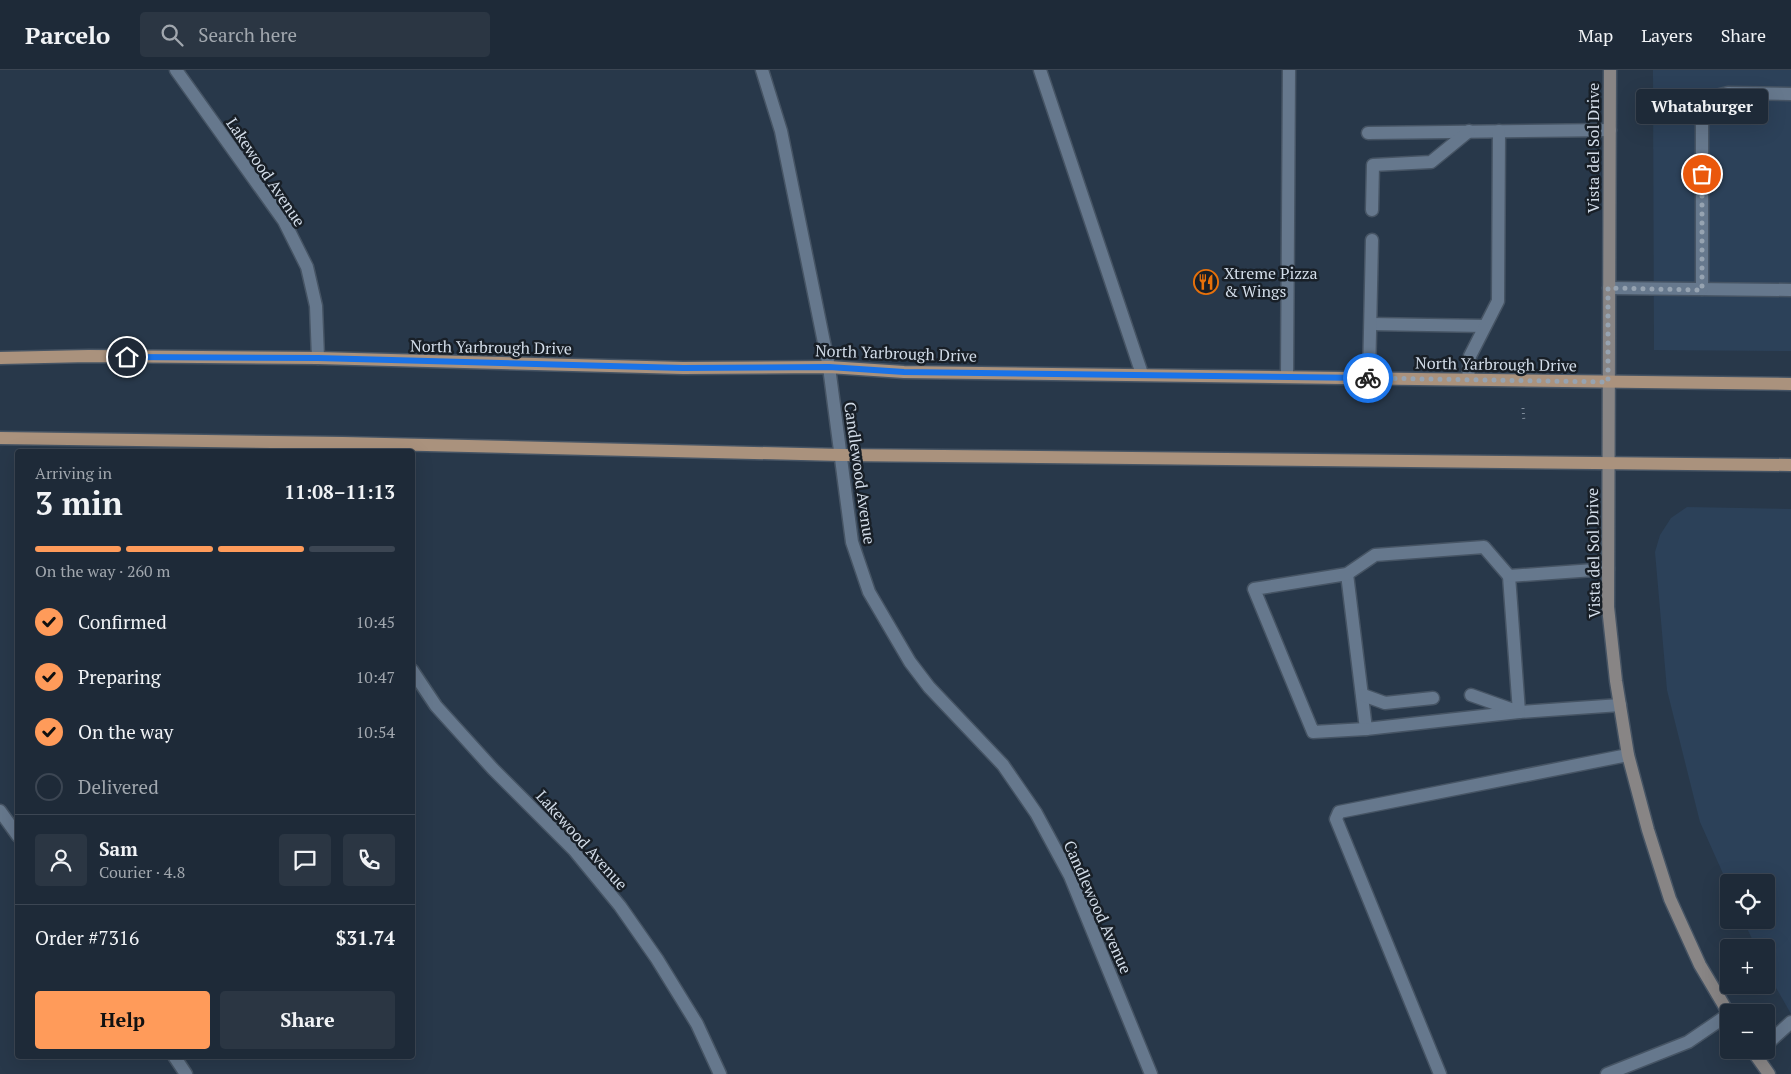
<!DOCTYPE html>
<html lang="en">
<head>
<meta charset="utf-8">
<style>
  :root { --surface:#1e2a38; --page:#2b3643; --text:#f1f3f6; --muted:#a1a7ae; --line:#3c4653; --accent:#ff9b5a }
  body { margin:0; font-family:"PT Serif",serif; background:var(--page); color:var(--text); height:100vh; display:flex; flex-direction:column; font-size:19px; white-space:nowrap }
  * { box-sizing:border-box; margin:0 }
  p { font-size:16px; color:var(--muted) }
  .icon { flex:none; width:28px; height:28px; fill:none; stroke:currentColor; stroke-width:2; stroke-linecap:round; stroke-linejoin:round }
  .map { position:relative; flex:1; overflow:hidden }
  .sheet { position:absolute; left:15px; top:379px; width:400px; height:610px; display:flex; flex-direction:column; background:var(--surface); border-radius:5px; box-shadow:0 5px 20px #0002,0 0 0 1px var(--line) }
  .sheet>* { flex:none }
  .controls { position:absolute; left:1720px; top:804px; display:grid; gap:10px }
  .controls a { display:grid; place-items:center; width:55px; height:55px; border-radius:5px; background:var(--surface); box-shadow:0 5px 20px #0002,0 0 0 1px var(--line); font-size:25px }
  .pin { position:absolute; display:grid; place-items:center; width:42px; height:42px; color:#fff; margin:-21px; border:2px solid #fff; border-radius:50%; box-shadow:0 1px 5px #0007 }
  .courier { position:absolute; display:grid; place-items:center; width:50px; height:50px; margin:-25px; border:4px solid #1a73e8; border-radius:50%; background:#fff; color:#222; box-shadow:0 1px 6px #0007 }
  .bubble { position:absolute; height:35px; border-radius:5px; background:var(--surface); box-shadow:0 5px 20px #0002,0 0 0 1px var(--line); font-size:16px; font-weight:700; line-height:35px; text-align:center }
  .headline em { font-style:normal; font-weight:700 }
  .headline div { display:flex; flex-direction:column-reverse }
  .headline { display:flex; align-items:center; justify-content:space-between; height:85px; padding:0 20px }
  h1 { font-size:32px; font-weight:700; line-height:38px }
  .bar { display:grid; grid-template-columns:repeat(4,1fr); gap:8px 5px; align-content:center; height:60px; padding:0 20px }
  .bar i { height:6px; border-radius:4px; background:var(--line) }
  .bar .on { background:var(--accent) }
  .bar p { grid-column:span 4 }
  .line { display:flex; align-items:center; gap:12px; padding:0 20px; border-top:1px solid var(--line) }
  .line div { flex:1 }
  .round { display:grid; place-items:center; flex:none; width:52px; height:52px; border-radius:5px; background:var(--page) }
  ol { padding:0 20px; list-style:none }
  li { display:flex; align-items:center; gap:15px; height:55px }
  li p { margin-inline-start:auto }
  li .icon { padding:5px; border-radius:50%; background:var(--accent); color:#111; stroke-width:4 }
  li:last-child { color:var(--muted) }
  li i { width:28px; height:28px; border:2px solid var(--line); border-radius:50% }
  .primary-button { display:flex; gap:10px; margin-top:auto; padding:10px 20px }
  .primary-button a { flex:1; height:58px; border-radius:5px; background:var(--accent); color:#111; font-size:20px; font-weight:700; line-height:58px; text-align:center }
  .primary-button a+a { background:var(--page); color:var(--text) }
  header { display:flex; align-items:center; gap:30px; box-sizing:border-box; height:70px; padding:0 25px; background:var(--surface); border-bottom:1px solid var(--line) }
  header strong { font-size:24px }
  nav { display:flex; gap:28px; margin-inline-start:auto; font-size:18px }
  .search { width:350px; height:45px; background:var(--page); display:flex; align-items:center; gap:12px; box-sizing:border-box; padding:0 18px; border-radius:5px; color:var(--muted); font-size:19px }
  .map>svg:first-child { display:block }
  .built { fill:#2c4159 }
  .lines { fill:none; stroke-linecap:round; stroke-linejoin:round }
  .lane-casing { stroke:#465464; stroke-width:15 }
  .street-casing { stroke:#465464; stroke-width:15 }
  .secondary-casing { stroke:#465464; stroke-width:15 }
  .primary-casing { stroke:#465464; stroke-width:15 }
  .path { stroke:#7e8b9a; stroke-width:3; stroke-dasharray:1 4; stroke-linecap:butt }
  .lane { stroke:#66788d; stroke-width:12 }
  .street { stroke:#66788d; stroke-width:12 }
  .secondary { stroke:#888585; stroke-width:12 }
  .primary { stroke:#aa927d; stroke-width:12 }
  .done { stroke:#96a3b1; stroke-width:5; stroke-dasharray:0 9 }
  .route { stroke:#1a73e8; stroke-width:6 }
  .labels { text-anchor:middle; stroke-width:5; stroke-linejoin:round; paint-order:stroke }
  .street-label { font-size:16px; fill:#d2dce8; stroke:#181f27 }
  .poi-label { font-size:16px; fill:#d2dce8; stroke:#181f27; text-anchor:start }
</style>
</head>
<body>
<header>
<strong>Parcelo</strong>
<div class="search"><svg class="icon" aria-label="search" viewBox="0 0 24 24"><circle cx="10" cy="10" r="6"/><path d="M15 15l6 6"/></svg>Search here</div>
<nav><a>Map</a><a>Layers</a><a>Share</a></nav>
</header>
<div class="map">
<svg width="1791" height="1004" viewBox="0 0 1791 1004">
  <rect width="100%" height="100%" fill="#28384a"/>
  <g class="built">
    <polygon points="1653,0 1791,0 1791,281 1654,280"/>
    <polygon points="1687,437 1791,439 1791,944 1766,900 1766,878 1756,877 1743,850 1766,850 1766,812 1729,812 1729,817 1700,752 1667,620 1655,482 1660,465 1671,448"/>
  </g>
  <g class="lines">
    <defs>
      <g id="lane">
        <polyline points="1040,0 1142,304"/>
        <polyline points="1368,63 1610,60"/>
        <polyline points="1372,140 1373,95 1431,92 1469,61"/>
        <polyline points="1609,218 1791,220"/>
        <polyline points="1702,219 1702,46 1708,28 1728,23 1791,24"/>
        <polyline points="1371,254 1485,256"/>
        <polyline points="1287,306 1289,0"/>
        <polyline points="1369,308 1372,170"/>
        <polyline points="1468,309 1470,286 1498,231 1499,61"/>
        <polyline points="1347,504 1366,659 1519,642 1620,635"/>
        <polyline points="1363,625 1385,633 1433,628"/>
        <polyline points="1471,625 1519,642 1509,506"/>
        <polyline points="1366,659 1313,662 1254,519 1347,504 1375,485 1484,477 1509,506 1608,499"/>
        <polyline points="1766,975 1791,952"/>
        <polyline points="1440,1004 1336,749 1339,742 1628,685"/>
        <polyline points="1607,1004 1688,972 1729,944"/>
      </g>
      <g id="street">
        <polyline points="176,0 284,151 307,197 316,236 318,288"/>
        <polyline points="762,0 781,61 829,297 852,472 869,522 910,592 929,617 1003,695 1036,743 1070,806 1151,1004"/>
        <polyline points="412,600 436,636 493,699 574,780 620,836 657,889 697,954 720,1004"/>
        <polyline points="0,741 18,766"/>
        <polyline points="174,986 186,1004"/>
      </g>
      <g id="secondary">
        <polyline points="1610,0 1608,537 1616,611 1628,685 1648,760 1670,829 1700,895 1729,944"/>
        <polyline points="1752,980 1769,1004"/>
      </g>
      <g id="primary">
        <polyline points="0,288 89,286 318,288 683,298 829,297 904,302 1791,314"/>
        <polyline points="0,368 343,373 841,385 1791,395"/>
      </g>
    </defs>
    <use href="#lane" class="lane-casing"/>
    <use href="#street" class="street-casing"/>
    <use href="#secondary" class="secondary-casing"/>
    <use href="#primary" class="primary-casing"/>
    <polyline class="path" points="1523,338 1524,352"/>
    <use href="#lane" class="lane"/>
    <use href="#street" class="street"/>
    <use href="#secondary" class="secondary"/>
    <use href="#primary" class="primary"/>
  </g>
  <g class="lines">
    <polyline class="done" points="1368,308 1608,312 1608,218 1702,220 1702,104"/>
    <polyline class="route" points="127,287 318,288 683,298 829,297 904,302 1368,308"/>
  </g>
  <defs>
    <symbol id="restaurant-ring" viewBox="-11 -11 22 22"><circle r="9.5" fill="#181f27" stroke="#e8710a" stroke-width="1.5"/><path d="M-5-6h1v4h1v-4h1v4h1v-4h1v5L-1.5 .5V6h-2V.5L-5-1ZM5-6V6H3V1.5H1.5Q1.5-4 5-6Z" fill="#e8710a"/></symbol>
  </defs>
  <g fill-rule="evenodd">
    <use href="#restaurant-ring" x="1192" y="198" width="28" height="28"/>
  </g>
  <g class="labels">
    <g class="street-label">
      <text transform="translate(1593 78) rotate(-90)" y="6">Vista del Sol Drive</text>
      <text transform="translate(266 102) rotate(56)" y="6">Lakewood Avenue</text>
      <text transform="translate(491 277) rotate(1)" y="6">North Yarbrough Drive</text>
      <text transform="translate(896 283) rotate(2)" y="6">North Yarbrough Drive</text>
      <text transform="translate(1496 294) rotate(1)" y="6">North Yarbrough Drive</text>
      <text transform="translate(860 403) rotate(82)" y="6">Candlewood Avenue</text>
      <text transform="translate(1593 483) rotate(-91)" y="6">Vista del Sol Drive</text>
      <text transform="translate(582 770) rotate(48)" y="6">Lakewood Avenue</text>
      <text transform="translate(1098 837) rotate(66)" y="6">Candlewood Avenue</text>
    </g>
    <g class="poi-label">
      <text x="1224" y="209">Xtreme Pizza<tspan x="1224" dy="18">&amp; Wings</tspan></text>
    </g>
  </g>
</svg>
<div class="controls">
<a><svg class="icon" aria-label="locate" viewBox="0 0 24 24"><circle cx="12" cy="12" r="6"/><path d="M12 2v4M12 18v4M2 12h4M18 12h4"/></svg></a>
<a>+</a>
<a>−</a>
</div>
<div class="pin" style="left:1702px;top:104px;background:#ea580c"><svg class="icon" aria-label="bag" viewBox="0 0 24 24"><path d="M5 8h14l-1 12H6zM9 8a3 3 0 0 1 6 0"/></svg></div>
<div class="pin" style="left:127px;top:287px;background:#1f2937"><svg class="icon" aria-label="home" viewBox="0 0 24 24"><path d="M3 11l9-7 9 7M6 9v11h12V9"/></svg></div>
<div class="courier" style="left:1368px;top:308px"><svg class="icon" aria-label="bike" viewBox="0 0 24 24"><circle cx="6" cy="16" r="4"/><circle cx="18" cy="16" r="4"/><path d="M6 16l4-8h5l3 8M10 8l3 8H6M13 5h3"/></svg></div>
<div class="bubble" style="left:1636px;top:19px;width:132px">Whataburger</div>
<section class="sheet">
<div class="headline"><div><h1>3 min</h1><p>Arriving in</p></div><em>11:08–11:13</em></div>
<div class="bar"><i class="on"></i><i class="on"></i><i class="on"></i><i></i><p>On the way · 260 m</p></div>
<ol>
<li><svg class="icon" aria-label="check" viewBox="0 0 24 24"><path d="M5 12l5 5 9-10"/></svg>Confirmed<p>10:45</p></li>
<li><svg class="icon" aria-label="check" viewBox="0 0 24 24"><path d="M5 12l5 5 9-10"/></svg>Preparing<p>10:47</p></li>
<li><svg class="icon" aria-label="check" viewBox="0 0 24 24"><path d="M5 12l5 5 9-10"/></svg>On the way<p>10:54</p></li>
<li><i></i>Delivered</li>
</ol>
<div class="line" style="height:90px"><a class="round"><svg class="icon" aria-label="person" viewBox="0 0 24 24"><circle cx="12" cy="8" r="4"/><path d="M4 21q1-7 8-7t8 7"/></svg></a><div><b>Sam</b><p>Courier · 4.8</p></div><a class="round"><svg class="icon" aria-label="chat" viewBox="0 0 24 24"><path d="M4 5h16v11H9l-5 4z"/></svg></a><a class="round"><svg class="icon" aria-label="phone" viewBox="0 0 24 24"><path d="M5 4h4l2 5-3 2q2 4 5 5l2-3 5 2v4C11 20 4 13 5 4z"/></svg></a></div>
<div class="line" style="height:65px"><div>Order #7316</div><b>$31.74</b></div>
<div class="primary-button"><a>Help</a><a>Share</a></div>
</section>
</div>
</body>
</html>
